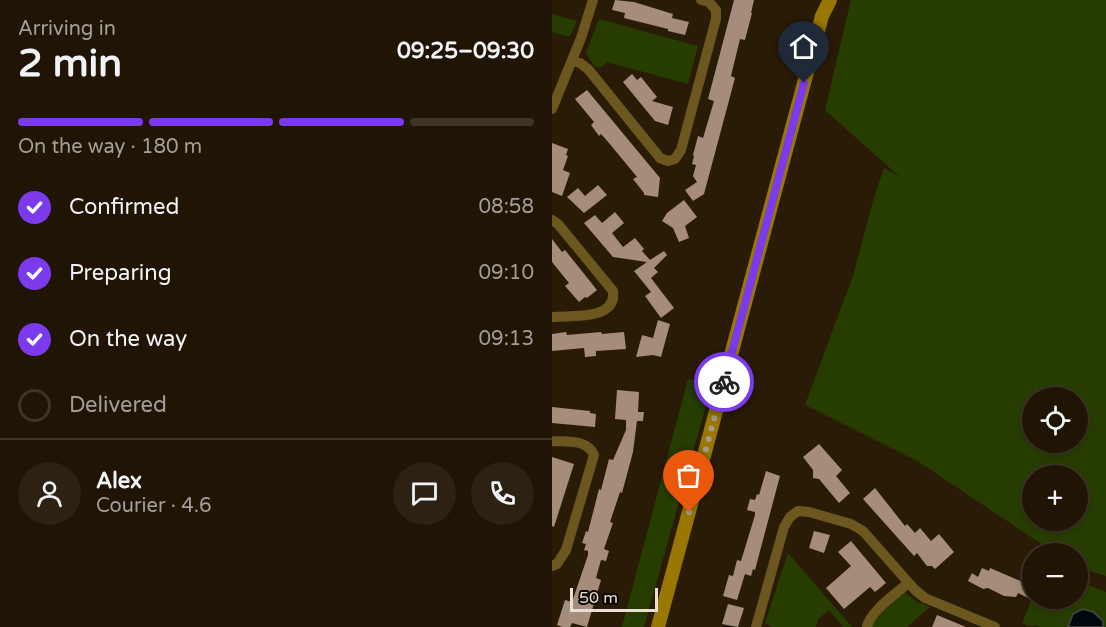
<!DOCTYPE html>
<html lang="en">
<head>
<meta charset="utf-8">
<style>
  :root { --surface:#201404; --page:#2d2113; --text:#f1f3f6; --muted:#a29e9a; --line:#3d3326; --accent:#7c3aed }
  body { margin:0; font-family:"Varela Round",sans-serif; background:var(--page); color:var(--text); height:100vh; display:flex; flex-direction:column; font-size:22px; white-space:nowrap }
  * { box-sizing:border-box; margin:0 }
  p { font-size:20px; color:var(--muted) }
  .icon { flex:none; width:33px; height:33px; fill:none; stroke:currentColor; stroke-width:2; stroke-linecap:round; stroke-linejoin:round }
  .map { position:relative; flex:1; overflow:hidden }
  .drawer { display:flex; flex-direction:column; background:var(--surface); width:552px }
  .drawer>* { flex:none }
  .fabs { position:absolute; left:470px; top:387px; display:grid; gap:12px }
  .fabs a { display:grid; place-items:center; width:66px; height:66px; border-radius:50%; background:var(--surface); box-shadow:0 3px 9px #0003,0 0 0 2px var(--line); font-size:30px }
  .scale { position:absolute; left:18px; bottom:15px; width:88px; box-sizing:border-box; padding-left:6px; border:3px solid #e9dfd3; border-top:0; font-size:16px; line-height:21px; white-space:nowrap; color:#e9dfd3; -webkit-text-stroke:4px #0d0702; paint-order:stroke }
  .pin { position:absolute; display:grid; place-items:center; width:51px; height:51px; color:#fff; margin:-62px -26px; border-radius:50% 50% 50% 0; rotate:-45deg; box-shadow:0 0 6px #0007 }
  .pin .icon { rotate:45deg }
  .courier { position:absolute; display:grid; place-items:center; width:60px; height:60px; margin:-30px; border:4px solid #7c3aed; border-radius:50%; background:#fff; color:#222; box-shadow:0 2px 8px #0007 }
  .summary em { font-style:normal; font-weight:700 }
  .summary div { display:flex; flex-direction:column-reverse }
  .summary { display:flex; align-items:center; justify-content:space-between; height:102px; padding:0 18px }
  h1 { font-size:39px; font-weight:700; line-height:45px }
  .bar { display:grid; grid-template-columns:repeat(4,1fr); gap:9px 6px; align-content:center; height:72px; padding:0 18px }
  .bar i { height:8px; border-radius:4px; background:var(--line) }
  .bar .current { background:var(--accent) }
  .bar p { grid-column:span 4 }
  .line { display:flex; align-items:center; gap:15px; padding:0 18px; border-top:2px solid var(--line) }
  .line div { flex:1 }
  .round { display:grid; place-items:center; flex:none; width:63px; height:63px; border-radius:32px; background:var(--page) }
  ol { padding:0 18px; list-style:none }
  li { display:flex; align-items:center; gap:18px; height:66px }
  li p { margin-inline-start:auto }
  li .icon { padding:6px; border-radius:50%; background:var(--accent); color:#fff; stroke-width:4 }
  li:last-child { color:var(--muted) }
  li i { width:33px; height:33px; border:3px solid var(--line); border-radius:50% }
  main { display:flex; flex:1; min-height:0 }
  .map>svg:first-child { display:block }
  .green { fill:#273d00; fill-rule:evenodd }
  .water { fill:#00070d; stroke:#464848; stroke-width:1.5 }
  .building { fill:#a68c7a }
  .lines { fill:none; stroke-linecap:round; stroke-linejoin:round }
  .minor { stroke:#6c581e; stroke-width:10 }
  .secondary { stroke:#987800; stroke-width:14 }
  .done { stroke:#a69a8b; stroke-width:6; stroke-dasharray:0 10.8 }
  .route { stroke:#7c3aed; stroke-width:8 }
</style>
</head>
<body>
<main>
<section class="drawer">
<div class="summary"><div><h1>2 min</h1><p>Arriving in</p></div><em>09:25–09:30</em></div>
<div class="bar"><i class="current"></i><i class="current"></i><i class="current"></i><i></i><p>On the way · 180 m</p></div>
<ol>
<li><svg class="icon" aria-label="check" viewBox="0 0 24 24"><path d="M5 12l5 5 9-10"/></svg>Confirmed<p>08:58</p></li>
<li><svg class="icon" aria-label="check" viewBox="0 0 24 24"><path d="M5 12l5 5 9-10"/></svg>Preparing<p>09:10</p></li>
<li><svg class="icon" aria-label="check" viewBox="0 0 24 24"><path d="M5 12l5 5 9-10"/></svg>On the way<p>09:13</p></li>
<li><i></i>Delivered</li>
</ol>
<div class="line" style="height:108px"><a class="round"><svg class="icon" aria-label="person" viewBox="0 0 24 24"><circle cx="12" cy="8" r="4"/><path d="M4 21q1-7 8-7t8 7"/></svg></a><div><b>Alex</b><p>Courier · 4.6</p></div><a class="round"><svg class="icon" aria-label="chat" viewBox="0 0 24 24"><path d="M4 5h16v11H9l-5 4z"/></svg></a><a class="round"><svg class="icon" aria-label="phone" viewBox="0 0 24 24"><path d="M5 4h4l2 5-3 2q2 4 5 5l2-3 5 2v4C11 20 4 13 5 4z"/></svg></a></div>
</section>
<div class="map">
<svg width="554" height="627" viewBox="0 0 554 627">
  <rect width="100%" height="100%" fill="#2a1b06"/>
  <g class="green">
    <path d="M299,0H554V576L525,567V554L503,553L367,462L253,405L301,276L322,197L332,168L348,177L273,110ZM480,398H525V442H480ZM480,476H525V520H480Z"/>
    <polygon points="0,14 25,21 18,37 0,32"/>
    <polygon points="47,19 146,46 136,84 55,62 48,68 42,66 34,53"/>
    <polygon points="136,379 160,384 92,627 70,627"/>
    <polygon points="236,553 300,627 291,627 277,610 266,619 264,627 219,627 213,623"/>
    <polygon points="525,581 554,592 554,627 488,627 483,625 480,627 470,623 480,599 525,598"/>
    <polygon points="352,591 363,601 378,607 355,627 319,627 319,623"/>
  </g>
  <polygon class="water" points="531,609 541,612 551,621 551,627 516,627 521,614"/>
  <g class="building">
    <polygon points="63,0 82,2 121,14 120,18 137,22 133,35 116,31 116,29 72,18 73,13 60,10"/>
    <polygon points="182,0 202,0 199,13 200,13 193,40 188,39 179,76 183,78 152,194 141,201 133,190 145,182 141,176 144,165 140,164 142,156 141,155 146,136 151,138 162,101 156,99"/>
    <polygon points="80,74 85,80 89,77 105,97 100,101 121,107 116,125 103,121 71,82"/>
    <polygon points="35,90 108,178 106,197 92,195 92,193 81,179 85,177 57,143 49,134 47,136 39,125 42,122 23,99"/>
    <polygon points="0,143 16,149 14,155 16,156 11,170 18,173 10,196 0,192"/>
    <polygon points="46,185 55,195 32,213 15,197 26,188 33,196"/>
    <polygon points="132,200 145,217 133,226 137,238 127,242 121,228 110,221 115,213"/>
    <polygon points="63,212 72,223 60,233 71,247 83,238 92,249 90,251 98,260 112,251 115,255 102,268 106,272 99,278 122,308 109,318 93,296 99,292 82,271 95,262 61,257 32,223 43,215 50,223"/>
    <polygon points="0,239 10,252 13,250 45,290 35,298 33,297 27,302 13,286 17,283 0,262"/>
    <polygon points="106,320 118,324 109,357 101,355 84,357 90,335 101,338"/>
    <polygon points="14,332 15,335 49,332 50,334 72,332 74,349 44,351 44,356 33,357 32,348 0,351 0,334"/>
    <polygon points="65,390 87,392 86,412 92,412 91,421 85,421 81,452 70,493 68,492 58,522 61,523 52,549 57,551 54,561 49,560 44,578 49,580 35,627 20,623 18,627 10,627 5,625 13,600 20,602 36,555 36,551 32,550 34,544 30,543 34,531 36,532 47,489 49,490 57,459 61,460 74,430 74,420 63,419"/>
    <polygon points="0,407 38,411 38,413 44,414 43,427 0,423"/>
    <polygon points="267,444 290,470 284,476 298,493 287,503 267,479 261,478 261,470 251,457"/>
    <polygon points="0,457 22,464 2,527 0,526"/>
    <polygon points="214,471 228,476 203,570 201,569 199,576 193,574 185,600 171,596 177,575 181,576 185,560 189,561 203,515 203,512 195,510 198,499 203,500 205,494 207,495"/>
    <polygon points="323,488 353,526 355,524 363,533 368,528 379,541 387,534 402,552 383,569 380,566 375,566 365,553 362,556 311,499"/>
    <polygon points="262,531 278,535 272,553 257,548"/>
    <polygon points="299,541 334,583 323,592 318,587 292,609 274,588 299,566 286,552"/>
    <polygon points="430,568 437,571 438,568 471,582 473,579 480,582 480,600 466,593 464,597 452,596 436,588 431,589 416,581 420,573 426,577"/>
    <polygon points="176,604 192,608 186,627 170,624"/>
    <polygon points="385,615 414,627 380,627"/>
  </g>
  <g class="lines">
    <g class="minor">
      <polyline points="20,61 28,63 36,69 108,158 116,161 123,159 129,150 164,19 164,10 157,2 149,0"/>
      <polyline points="0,109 29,38 41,0"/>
      <path d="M0,220L6,224L61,291C65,321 19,315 0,317"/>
      <path d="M0,441C15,442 35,439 42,455L14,550L5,564L0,566"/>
      <polyline points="204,627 232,527 238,517 246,511 257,512 299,524 311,531 363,590 373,598 443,627"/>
      <path d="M315,627C317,612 345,593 356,583"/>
    </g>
    <polyline class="secondary" points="106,627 270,16 278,0"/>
  </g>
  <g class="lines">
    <polyline class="done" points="137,512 172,382"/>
    <polyline class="route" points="172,382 252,83"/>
  </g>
</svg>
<div class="fabs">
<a><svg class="icon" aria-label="locate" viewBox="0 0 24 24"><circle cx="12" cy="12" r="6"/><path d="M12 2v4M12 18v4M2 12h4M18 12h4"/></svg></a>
<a>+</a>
<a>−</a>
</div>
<div class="scale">50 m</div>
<div class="pin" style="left:137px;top:512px;background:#ea580c"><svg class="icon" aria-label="bag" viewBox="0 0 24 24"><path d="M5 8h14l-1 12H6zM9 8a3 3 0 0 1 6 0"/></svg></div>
<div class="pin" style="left:252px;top:83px;background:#1f2937"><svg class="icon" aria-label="home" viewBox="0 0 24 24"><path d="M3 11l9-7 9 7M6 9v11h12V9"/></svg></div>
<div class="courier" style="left:172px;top:382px"><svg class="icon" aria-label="bike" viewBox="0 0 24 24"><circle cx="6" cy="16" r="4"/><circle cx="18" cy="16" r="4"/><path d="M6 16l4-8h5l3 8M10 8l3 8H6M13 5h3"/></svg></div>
</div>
</main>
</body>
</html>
